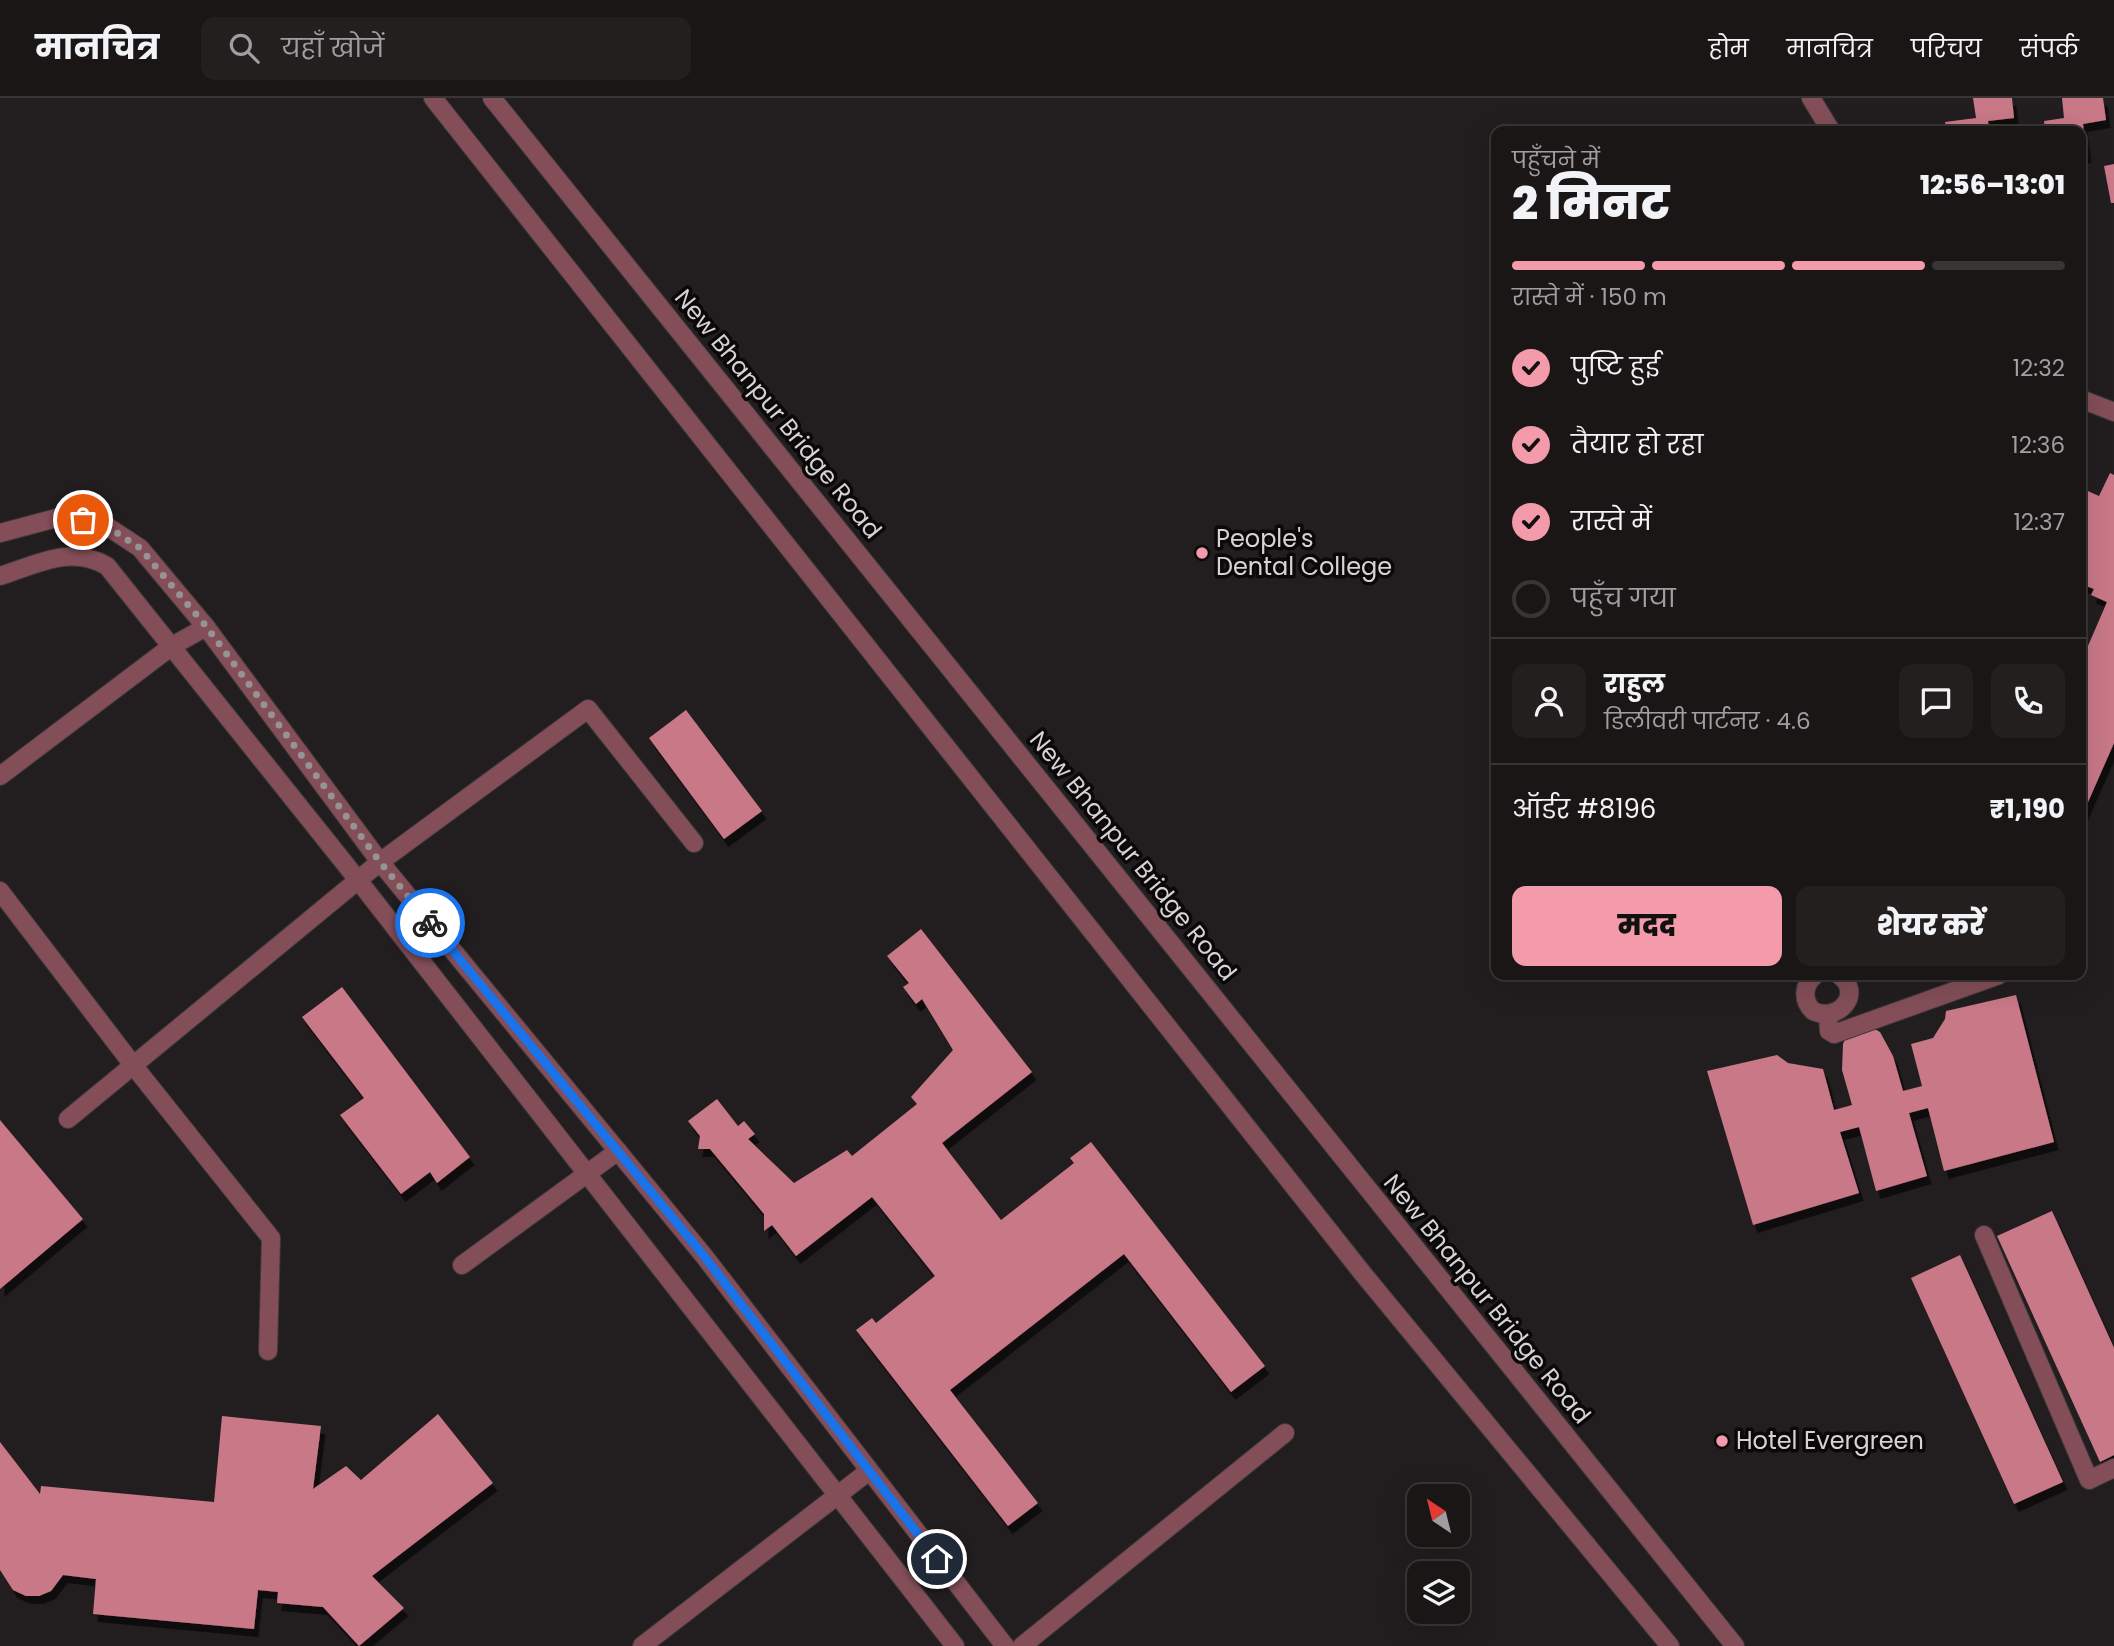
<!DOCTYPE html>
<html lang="hi">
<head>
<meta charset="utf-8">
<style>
  :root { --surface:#1a1616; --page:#231f1f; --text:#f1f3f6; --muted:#9f9fa1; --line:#383535; --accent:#f39aab }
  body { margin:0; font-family:Poppins,"Noto Sans Devanagari",sans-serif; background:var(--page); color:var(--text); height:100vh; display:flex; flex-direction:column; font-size:26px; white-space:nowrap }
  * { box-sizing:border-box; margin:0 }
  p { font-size:23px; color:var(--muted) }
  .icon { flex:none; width:38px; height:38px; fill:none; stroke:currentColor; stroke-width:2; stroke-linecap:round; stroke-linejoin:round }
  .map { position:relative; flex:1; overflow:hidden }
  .panel { position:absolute; left:1491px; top:28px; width:595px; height:854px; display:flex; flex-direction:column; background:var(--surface); border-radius:14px; box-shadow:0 7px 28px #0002,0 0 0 2px var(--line) }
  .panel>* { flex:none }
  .needle { width:46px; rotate:325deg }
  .controls { position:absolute; left:1407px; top:1386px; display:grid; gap:14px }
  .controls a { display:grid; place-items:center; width:63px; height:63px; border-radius:14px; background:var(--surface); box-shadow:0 7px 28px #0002,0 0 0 2px var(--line); font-size:35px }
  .pin { position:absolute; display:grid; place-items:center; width:60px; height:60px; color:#fff; margin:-30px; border:4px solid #fff; border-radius:50%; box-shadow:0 2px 7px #0007 }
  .courier { position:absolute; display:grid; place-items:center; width:70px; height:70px; margin:-35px; border:5px solid #1a73e8; border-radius:50%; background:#fff; color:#222; box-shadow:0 2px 9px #0007 }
  .overview em { font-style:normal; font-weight:800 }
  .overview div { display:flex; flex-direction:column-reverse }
  .overview { display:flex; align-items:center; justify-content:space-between; height:119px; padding:0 21px }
  h1 { font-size:46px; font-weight:800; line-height:52px }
  .bar { display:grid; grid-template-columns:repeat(4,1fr); gap:10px 7px; align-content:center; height:84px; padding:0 21px }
  .bar i { height:9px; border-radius:5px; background:var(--line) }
  .bar .selected { background:var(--accent) }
  .bar p { grid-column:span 4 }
  .line { display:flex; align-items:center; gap:18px; padding:0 21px; border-top:2px solid var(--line) }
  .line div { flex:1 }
  .round { display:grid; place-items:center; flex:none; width:74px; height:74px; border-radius:14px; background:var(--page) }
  ol { padding:0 21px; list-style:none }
  li { display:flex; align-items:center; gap:21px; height:77px }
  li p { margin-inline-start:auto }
  li .icon { padding:7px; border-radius:50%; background:var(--accent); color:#111; stroke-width:4 }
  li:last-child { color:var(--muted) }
  li i { width:38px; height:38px; border:4px solid var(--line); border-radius:50% }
  .button { display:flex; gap:14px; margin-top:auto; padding:14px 21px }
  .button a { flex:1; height:80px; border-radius:14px; background:var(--accent); color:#111; font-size:28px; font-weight:800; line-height:80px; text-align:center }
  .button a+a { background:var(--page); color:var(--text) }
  header { display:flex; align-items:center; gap:42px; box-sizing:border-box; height:98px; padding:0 35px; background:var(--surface); border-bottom:2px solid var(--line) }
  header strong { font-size:33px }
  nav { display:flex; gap:38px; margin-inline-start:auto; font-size:24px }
  .search { width:490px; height:63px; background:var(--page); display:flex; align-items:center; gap:18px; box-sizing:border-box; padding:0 24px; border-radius:14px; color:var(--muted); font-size:26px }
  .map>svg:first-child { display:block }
  .building { fill:#c87887; filter:url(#shadow) }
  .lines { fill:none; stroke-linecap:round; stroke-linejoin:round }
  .minor-casing { stroke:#3f3a3b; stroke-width:20 }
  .minor { stroke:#834e58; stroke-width:18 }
  .done { stroke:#979394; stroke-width:7; stroke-dasharray:0 12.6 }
  .route { stroke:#1a73e8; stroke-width:9 }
  .poi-dot { fill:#f39aab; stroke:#0a0808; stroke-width:2.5 }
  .labels { text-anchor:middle; stroke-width:7; stroke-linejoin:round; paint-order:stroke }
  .street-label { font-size:24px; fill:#d6d3d4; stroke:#0a0808 }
  .poi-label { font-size:24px; fill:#d6d3d4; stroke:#0a0808; text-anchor:start }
</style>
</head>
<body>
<header>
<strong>मानचित्र</strong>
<div class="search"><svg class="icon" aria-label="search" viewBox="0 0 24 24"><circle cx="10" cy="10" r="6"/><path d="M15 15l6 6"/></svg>यहाँ खोजें</div>
<nav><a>होम</a><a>मानचित्र</a><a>परिचय</a><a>संपर्क</a></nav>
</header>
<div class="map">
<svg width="2114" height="1548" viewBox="0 0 2114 1548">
  <defs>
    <filter id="shadow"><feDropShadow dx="4.5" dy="8" stdDeviation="0" flood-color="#0009"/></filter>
  </defs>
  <rect width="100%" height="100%" fill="#221d1e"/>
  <g class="building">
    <polygon points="1973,0 2012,0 2014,20 1988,23 1989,33 1947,33 1945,24 1976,20"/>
    <polygon points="2062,0 2103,0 2106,22 2083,26 2087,57 2081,58 2081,33 2045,33 2044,23 2064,20"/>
    <polygon points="2114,66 2114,105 2111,105 2104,68"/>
    <polygon points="2110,375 2114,377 2114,645 2081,720 2081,564 2107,504 2091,497 2094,491 2081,486 2081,390 2099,398"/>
    <polygon points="686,612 762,713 724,741 649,640"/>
    <polygon points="921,831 1032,974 942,1045 1001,1122 1074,1065 1070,1060 1091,1044 1265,1268 1231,1294 1124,1156 950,1292 1038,1405 1008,1428 856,1232 872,1220 876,1225 935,1178 872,1099 796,1158 772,1127 764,1133 764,1116 710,1051 698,1051 700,1038 688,1023 717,1001 738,1028 744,1023 755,1036 748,1041 794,1085 847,1052 852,1058 917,1006 911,999 953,952 922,901 916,906 903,889 909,885 887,858"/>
    <polygon points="342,889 470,1059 437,1085 430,1074 401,1096 340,1017 364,1000 302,919"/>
    <polygon points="2016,897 2054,1044 1944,1073 1928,1010 1909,1015 1927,1078 1876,1093 1859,1029 1840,1034 1859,1095 1753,1127 1707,973 1777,957 1788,965 1823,971 1834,1012 1852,1007 1842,972 1843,946 1847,937 1871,929 1880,934 1893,958 1903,993 1922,988 1911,946 1933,940 1945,921 1946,913"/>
    <polygon points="0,1022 83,1121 0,1191"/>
    <polygon points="2052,1113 2114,1250 2114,1357 2100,1364 1997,1138"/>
    <polygon points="1960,1157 2063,1384 2014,1406 1911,1180"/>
    <polygon points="438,1316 493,1385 372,1478 404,1510 359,1548 323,1509 277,1505 278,1494 258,1492 254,1531 93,1516 96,1481 63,1477 51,1493 39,1498 26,1498 13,1492 0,1472 0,1344 40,1396 41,1388 214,1404 222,1318 321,1328 313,1391 346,1368 361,1382"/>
  </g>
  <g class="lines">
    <defs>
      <g id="minor">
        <polyline points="433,0 1364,1177 1670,1548"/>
        <polyline points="492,0 1735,1548"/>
        <polyline points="1811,0 1831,33"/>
        <polyline points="2081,301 2114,314"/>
        <polyline points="0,435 64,418 102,425 140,450 206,529 380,764 704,1158 1005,1548"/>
        <path d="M0,478C38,466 70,447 107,468L358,782L955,1548"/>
        <polyline points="0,678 172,548 206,529"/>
        <polyline points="0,793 133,967 271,1140 268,1253"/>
        <path d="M1815,877C1803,887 1802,902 1813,913C1839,925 1864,895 1839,877"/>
        <polyline points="1828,918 1829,933 1834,936 1999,877"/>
        <polyline points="68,1021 380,764 588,611 694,745"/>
        <polyline points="1984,1137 2089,1382 2114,1370"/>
        <polyline points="462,1167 618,1053"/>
        <polyline points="642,1548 869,1373"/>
        <polyline points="1022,1548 1285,1335"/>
      </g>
    </defs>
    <use href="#minor" class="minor-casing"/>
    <use href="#minor" class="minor"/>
  </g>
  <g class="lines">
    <polyline class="done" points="83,422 102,425 140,450 206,528 380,764 430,825"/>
    <polyline class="route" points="430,825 704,1158 937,1461"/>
  </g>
  <g class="poi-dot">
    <circle cx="1202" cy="455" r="7"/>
    <circle cx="1722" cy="1343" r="7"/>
  </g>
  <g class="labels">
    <g class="street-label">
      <text transform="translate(778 316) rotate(51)" y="8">New Bhanpur Bridge Road</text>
      <text transform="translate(1133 758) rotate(51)" y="8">New Bhanpur Bridge Road</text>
      <text transform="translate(1487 1201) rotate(51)" y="8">New Bhanpur Bridge Road</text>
    </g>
    <g class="poi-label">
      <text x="1216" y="449">People's<tspan x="1216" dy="28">Dental College</tspan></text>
      <text x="1736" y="1351">Hotel Evergreen</text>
    </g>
  </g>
</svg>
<div class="controls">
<a><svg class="needle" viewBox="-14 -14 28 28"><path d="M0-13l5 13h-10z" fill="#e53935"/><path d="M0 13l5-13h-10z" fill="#9f9fa1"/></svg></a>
<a><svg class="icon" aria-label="layers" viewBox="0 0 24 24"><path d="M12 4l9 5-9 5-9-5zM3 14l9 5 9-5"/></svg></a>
</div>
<div class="pin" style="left:83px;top:422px;background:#ea580c"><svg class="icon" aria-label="bag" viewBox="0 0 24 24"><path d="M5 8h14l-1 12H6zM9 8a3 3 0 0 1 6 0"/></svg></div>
<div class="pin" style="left:937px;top:1461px;background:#1f2937"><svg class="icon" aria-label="home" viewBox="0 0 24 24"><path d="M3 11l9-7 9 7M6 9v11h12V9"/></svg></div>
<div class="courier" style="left:430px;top:825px"><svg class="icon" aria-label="bike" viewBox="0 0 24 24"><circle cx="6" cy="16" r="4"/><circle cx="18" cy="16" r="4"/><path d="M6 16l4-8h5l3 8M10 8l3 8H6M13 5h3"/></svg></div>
<section class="panel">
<div class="overview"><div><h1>2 मिनट</h1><p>पहुँचने में</p></div><em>12:56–13:01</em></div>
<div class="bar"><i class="selected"></i><i class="selected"></i><i class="selected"></i><i></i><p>रास्ते में · 150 m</p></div>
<ol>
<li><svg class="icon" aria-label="check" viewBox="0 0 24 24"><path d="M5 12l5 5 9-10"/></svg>पुष्टि हुई<p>12:32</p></li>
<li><svg class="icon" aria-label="check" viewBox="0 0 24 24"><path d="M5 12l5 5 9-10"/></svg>तैयार हो रहा<p>12:36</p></li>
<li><svg class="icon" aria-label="check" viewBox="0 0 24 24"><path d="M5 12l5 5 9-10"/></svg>रास्ते में<p>12:37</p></li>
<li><i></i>पहुँच गया</li>
</ol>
<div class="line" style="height:126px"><a class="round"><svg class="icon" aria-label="person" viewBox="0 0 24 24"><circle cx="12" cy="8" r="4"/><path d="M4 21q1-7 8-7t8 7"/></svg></a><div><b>राहुल</b><p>डिलीवरी पार्टनर · 4.6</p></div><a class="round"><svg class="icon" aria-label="chat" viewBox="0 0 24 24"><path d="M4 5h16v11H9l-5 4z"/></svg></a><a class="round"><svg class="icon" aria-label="phone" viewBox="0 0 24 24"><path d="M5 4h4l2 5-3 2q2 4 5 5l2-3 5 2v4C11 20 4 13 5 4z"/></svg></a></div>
<div class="line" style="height:91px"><div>ऑर्डर #8196</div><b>₹1,190</b></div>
<div class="button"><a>मदद</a><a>शेयर करें</a></div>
</section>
</div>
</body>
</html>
